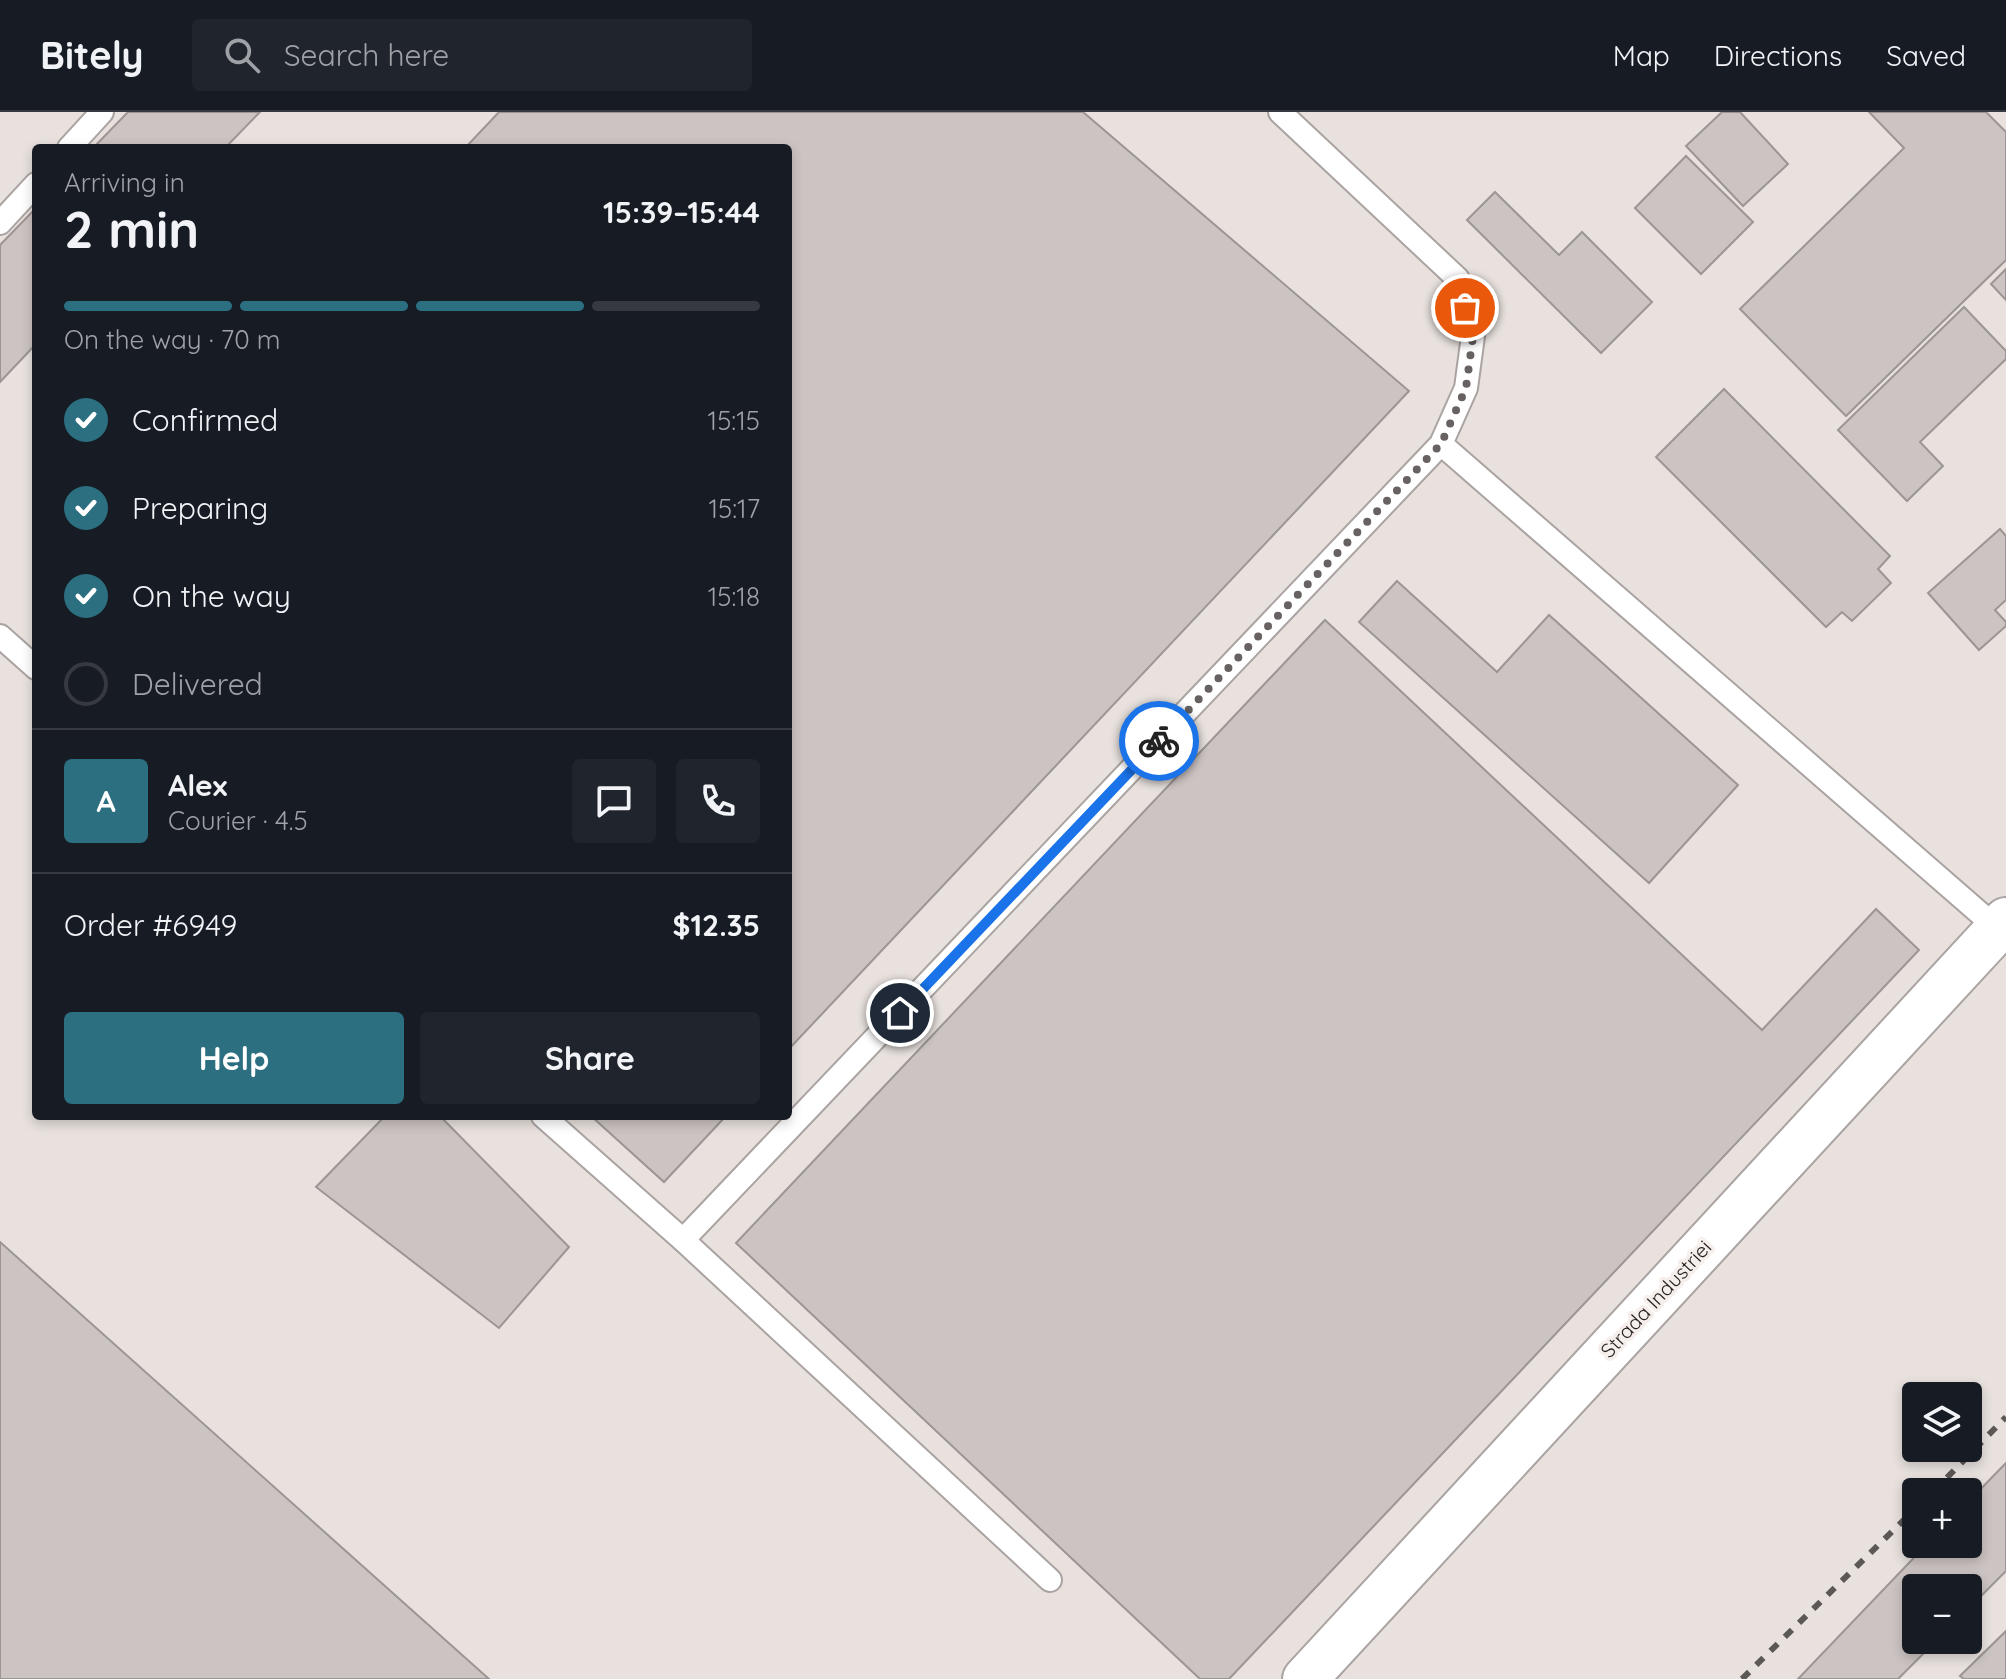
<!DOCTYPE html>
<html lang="en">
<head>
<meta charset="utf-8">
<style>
  :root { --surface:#171b24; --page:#20242c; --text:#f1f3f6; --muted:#9ea1a6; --line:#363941; --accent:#2c6f81 }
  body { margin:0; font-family:Quicksand,sans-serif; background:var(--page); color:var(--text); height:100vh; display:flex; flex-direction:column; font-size:30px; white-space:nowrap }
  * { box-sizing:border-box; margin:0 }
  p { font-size:26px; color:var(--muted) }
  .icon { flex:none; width:44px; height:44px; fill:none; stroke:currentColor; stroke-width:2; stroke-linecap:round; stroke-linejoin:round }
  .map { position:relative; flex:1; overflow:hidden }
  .drawer { position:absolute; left:32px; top:32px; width:760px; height:976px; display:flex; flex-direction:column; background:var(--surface); border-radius:8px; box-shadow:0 4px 12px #0003 }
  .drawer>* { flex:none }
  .controls { position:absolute; left:1902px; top:1270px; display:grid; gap:16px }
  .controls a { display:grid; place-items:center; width:80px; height:80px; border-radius:8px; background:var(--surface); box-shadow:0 4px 12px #0003; font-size:40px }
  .pin { position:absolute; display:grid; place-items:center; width:68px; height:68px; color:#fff; margin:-34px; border:4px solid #fff; border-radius:50%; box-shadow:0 2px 8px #0007 }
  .courier { position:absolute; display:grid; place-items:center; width:80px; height:80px; margin:-40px; border:6px solid #1a73e8; border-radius:50%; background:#fff; color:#222; box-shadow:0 2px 10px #0007 }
  .headline em { font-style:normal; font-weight:700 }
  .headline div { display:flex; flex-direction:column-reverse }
  .headline { display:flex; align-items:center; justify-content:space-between; height:136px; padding:0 32px }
  h1 { font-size:52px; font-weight:700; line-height:60px }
  .bar { display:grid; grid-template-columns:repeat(4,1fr); gap:12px 8px; align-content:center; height:96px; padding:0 32px }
  .bar i { height:10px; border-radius:6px; background:var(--line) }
  .bar .on { background:var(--accent) }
  .bar p { grid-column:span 4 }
  .line { display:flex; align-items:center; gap:20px; padding:0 32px; border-top:2px solid var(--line) }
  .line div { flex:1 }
  .round { display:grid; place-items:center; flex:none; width:84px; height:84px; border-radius:8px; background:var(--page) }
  ol { padding:0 32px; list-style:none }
  li { display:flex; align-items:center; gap:24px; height:88px }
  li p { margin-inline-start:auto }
  li .icon { padding:8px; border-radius:50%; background:var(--accent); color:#fff; stroke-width:4 }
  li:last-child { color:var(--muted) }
  li i { width:44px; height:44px; border:4px solid var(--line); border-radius:50% }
  .action { display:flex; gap:16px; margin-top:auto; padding:16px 32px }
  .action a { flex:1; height:92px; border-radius:8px; background:var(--accent); color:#fff; font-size:32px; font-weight:700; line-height:92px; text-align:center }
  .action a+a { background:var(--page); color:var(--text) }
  header { display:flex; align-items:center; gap:48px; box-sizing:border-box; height:112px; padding:0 40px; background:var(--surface); border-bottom:2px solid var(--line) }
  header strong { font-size:38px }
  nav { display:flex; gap:44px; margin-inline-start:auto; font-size:28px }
  .search { width:560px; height:72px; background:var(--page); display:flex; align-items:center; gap:20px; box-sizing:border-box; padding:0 28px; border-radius:8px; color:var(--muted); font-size:30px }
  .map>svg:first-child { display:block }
  .building { fill:#ccc4c2; stroke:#9c9593; stroke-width:2 }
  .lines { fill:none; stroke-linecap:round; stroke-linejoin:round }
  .lane-casing { stroke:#aaa3a1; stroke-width:26 }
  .secondary-casing { stroke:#aaa3a1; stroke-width:48 }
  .lane { stroke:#fff; stroke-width:22 }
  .secondary { stroke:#fff; stroke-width:44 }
  .rail { stroke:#5c5856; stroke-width:6; stroke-dasharray:10 10; stroke-linecap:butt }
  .done { stroke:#676261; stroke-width:8; stroke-dasharray:0 14.4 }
  .route { stroke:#1a73e8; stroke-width:10 }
  .labels { text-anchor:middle; stroke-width:7; stroke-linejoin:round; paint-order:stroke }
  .street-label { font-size:20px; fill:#211e1d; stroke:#f6eeeb }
</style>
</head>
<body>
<header>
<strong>Bitely</strong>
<div class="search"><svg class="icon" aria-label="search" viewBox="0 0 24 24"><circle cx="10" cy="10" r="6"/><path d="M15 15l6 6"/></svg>Search here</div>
<nav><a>Map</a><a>Directions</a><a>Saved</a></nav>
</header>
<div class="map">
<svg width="2006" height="1567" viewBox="0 0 2006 1567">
  <rect width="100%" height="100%" fill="#e8e1de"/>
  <g class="building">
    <polygon points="128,0 260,0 225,36 93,36"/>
    <polygon points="499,0 1083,0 1409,279 788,938 788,36 465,36"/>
    <polygon points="1722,0 1740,0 1788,52 1743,94 1686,34"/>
    <polygon points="1869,0 1986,0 2006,20 2006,148 1846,304 1740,197 1904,36"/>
    <polygon points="1686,44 1753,110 1701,162 1635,96"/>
    <polygon points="1495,80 1559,143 1582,120 1652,190 1601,241 1467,108"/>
    <polygon points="36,96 36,232 0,270 0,133"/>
    <polygon points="2006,157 2006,188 1991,172"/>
    <polygon points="1964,195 2006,239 2006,247 1920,330 1943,354 1907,389 1838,318"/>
    <polygon points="1724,277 1890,444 1878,457 1891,471 1852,509 1842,500 1826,515 1656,345"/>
    <polygon points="2000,417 2006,424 2006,488 1995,498 2006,510 2006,514 1979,538 1928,481"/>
    <polygon points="1397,469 1497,560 1549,503 1738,673 1649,771 1359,510"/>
    <polygon points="1325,508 1762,918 1876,797 1919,838 1229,1567 1200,1567 736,1131"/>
    <polygon points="385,1004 440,1004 569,1135 499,1216 316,1075"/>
    <polygon points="591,1004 726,1004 664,1070"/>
    <polygon points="0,1130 489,1567 0,1567"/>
    <polygon points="2006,1351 2006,1459 1968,1497 1968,1476 1916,1476 1916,1528 1937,1528 1898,1567 1798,1567 1927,1432 1968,1432 1968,1390"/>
    <polygon points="2006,1519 2006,1567 1964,1567 1960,1564"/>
  </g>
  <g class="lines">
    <defs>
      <g id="lane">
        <polyline points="69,36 102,0"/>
        <polyline points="0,111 36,72"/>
        <polyline points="1441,332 1998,817"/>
        <polyline points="0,524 36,556"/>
        <polyline points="543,1004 683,1128 1050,1468"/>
        <polyline points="683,1128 1441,332 1466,276 1473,224 1458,167 1280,0"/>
      </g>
      <polyline id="secondary" points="1305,1567 2006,808"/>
    </defs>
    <use href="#lane" class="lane-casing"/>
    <use href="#secondary" class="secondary-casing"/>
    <use href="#lane" class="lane"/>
    <use href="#secondary" class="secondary"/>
    <g class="rail">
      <polyline points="1933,1380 2006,1305"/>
      <polyline points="1742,1567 1916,1396"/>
    </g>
  </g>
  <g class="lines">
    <polyline class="done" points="1159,629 1441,332 1466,276 1473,224 1465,196"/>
    <polyline class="route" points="900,901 1159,629"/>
  </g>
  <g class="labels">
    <g class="street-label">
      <text transform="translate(1656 1187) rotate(-47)" y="7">Strada Industriei</text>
    </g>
  </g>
</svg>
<div class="controls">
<a><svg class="icon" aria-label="layers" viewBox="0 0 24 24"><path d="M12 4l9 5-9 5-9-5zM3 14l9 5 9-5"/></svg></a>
<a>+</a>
<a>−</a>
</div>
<div class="pin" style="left:1465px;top:196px;background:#ea580c"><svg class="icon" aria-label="bag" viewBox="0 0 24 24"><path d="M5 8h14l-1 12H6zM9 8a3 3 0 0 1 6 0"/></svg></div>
<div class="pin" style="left:900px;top:901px;background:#1f2937"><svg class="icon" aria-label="home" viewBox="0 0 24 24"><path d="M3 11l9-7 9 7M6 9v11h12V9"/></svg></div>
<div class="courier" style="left:1159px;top:629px"><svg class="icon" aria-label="bike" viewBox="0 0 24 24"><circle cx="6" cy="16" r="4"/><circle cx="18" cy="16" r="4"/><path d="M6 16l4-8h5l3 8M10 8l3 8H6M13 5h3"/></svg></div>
<section class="drawer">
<div class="headline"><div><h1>2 min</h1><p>Arriving in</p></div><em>15:39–15:44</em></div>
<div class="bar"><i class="on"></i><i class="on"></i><i class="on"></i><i></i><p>On the way · 70 m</p></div>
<ol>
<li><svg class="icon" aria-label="check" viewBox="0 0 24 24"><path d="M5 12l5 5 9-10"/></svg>Confirmed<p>15:15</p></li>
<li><svg class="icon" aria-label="check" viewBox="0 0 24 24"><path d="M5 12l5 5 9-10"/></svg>Preparing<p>15:17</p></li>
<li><svg class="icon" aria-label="check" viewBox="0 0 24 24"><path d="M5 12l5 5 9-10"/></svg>On the way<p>15:18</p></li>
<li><i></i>Delivered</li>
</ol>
<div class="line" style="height:144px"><b class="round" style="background:var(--accent);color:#fff">A</b><div><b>Alex</b><p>Courier · 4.5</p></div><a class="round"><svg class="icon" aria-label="chat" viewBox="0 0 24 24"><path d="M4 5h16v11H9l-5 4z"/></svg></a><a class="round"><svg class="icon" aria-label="phone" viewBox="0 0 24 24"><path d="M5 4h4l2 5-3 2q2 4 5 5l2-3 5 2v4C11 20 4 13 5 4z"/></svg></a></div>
<div class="line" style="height:104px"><div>Order #6949</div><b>$12.35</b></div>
<div class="action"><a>Help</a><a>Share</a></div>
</section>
</div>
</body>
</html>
